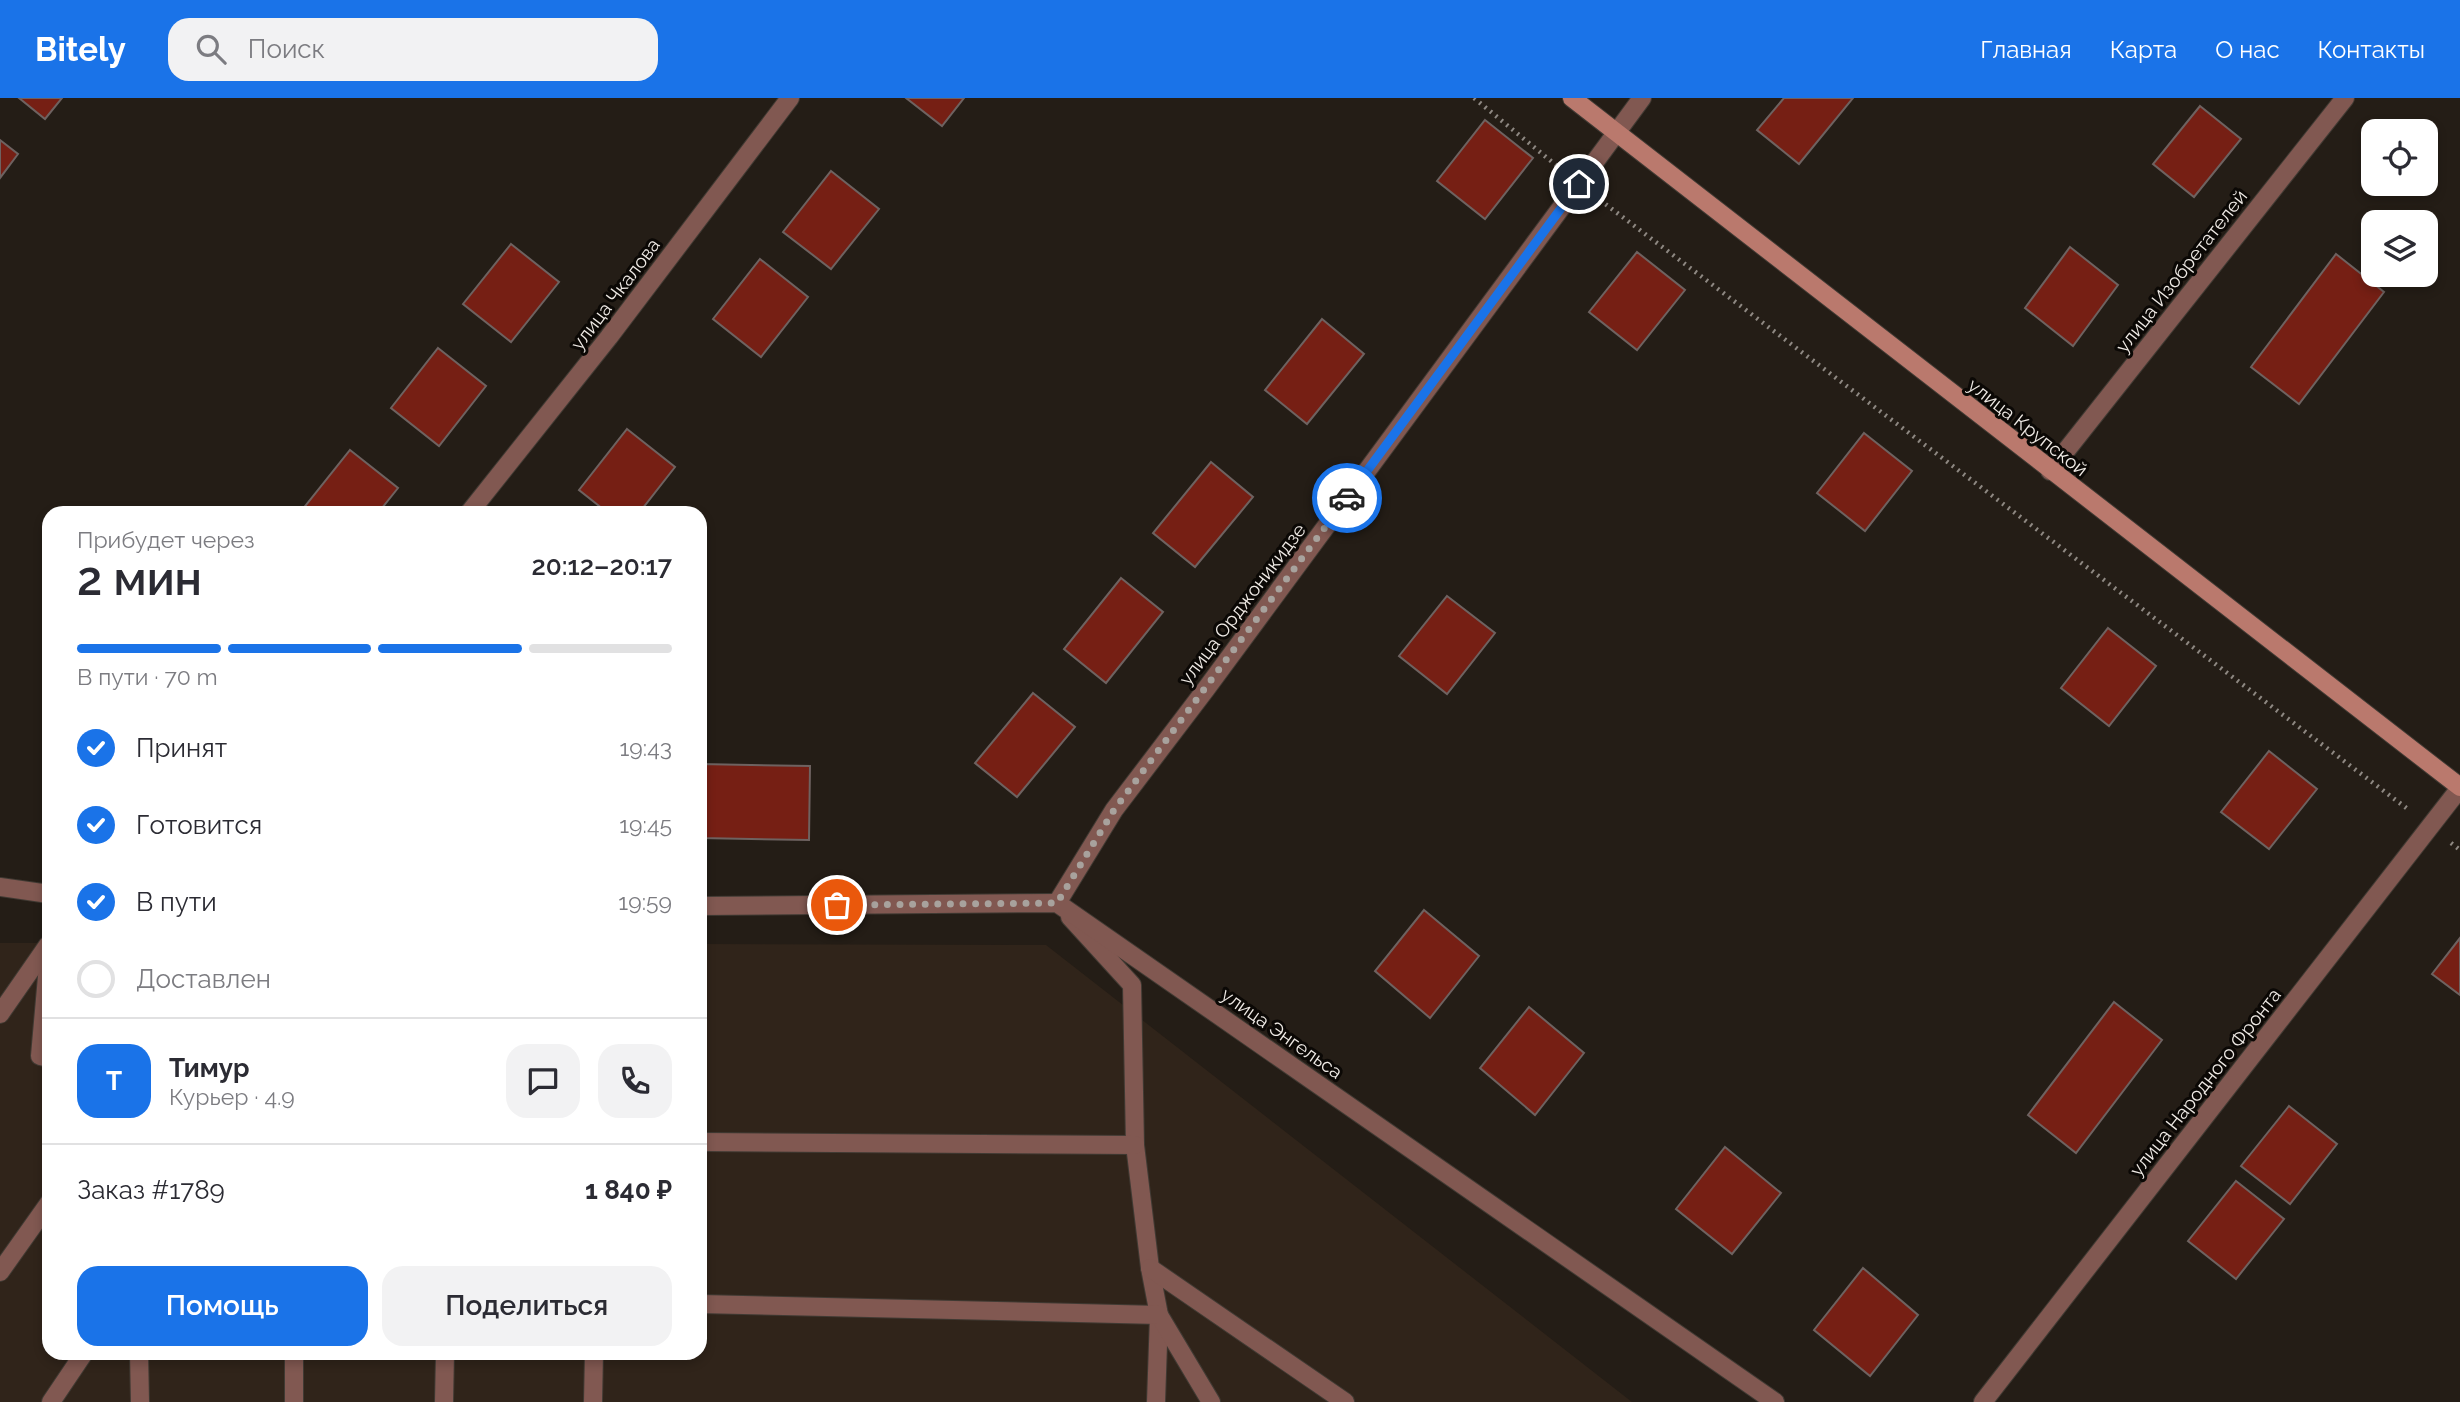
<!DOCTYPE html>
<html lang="ru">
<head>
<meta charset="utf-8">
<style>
  :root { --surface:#fff; --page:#f2f2f3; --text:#2b2b33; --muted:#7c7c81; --line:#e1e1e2; --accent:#1a73e8 }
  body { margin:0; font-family:Raleway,sans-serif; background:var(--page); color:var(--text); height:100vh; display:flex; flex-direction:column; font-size:26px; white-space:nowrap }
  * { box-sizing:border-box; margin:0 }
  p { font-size:23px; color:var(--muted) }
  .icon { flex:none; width:38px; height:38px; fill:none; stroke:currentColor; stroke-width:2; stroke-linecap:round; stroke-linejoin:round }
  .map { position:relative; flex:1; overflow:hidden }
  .sheet { position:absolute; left:42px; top:408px; width:665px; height:854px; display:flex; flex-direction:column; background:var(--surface); border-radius:21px; box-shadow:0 4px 10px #0003 }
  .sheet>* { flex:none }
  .fabs { position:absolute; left:2361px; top:21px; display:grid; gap:14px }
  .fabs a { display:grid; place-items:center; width:77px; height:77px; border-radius:14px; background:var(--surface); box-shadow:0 4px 10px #0003; font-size:35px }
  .pin { position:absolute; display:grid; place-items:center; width:60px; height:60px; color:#fff; margin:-30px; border:4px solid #fff; border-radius:50%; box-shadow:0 2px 7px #0007 }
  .courier { position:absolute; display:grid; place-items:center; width:70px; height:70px; margin:-35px; border:5px solid #1a73e8; border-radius:50%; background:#fff; color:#222; box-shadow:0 2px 9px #0007 }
  .summary em { font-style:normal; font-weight:600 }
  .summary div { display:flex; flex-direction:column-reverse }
  .summary { display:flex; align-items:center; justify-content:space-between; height:119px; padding:0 35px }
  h1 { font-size:46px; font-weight:600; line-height:52px }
  .bar { display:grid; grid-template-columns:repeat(4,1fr); gap:10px 7px; align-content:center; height:84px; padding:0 35px }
  .bar i { height:9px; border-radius:5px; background:var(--line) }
  .bar .current { background:var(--accent) }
  .bar p { grid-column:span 4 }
  .line { display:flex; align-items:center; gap:18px; padding:0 35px; border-top:2px solid var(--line) }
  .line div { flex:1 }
  .round { display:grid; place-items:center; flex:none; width:74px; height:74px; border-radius:21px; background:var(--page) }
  ol { padding:0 35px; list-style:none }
  li { display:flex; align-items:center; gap:21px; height:77px }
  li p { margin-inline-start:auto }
  li .icon { padding:7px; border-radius:50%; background:var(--accent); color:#fff; stroke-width:4 }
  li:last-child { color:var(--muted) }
  li i { width:38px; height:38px; border:4px solid var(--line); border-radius:50% }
  .action { display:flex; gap:14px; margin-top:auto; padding:14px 35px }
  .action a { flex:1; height:80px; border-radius:21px; background:var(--accent); color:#fff; font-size:28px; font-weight:600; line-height:80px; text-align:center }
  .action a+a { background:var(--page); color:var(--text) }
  header { display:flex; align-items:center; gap:42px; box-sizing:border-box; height:98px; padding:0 35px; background:var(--accent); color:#fff }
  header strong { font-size:33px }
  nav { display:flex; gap:38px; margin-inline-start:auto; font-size:24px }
  .search { width:490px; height:63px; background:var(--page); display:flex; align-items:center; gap:18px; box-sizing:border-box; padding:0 24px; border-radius:21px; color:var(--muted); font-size:26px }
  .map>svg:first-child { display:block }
  .built { fill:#30241a }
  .building { fill:#761f14; stroke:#6e6260; stroke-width:2 }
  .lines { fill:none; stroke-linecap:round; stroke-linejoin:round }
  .service-casing { stroke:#403a33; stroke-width:20 }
  .minor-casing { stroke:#403a33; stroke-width:20 }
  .secondary-casing { stroke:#403a33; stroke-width:20 }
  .path { stroke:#8e8882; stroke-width:4.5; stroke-dasharray:2 5; stroke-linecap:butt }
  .service { stroke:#815851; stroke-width:18 }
  .minor { stroke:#815851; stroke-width:18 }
  .secondary { stroke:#ba796d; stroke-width:18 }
  .done { stroke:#a8a29d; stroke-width:7; stroke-dasharray:0 12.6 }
  .route { stroke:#1a73e8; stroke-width:9 }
  .labels { text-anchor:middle; stroke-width:6; stroke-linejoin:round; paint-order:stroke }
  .street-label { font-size:19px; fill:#efeae5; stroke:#0b0805 }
</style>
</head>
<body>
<header>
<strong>Bitely</strong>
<div class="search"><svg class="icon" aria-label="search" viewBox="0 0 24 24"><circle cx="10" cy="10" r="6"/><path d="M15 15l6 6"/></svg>Поиск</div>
<nav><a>Главная</a><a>Карта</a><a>О нас</a><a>Контакты</a></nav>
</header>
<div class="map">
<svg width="2460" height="1304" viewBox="0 0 2460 1304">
  <rect width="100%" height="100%" fill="#241d16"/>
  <polygon class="built" points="0,845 49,845 49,1255 700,1255 700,846 1046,847 1632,1304 0,1304"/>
  <g class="building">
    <polygon points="19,0 62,0 45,21"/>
    <polygon points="906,0 964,0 942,28"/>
    <polygon points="1784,0 1853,0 1799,66 1757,32"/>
    <polygon points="2200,8 2241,41 2194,99 2153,66"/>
    <polygon points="1485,22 1533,60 1485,121 1437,83"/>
    <polygon points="0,42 18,56 0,80"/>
    <polygon points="831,73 879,111 831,171 783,134"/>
    <polygon points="511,146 559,184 511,244 463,206"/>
    <polygon points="2070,149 2118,187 2073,248 2025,210"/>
    <polygon points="1637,154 1685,192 1637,252 1589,214"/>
    <polygon points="2336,156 2384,194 2299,306 2251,269"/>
    <polygon points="760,161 808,199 761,259 713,221"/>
    <polygon points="1322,221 1364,256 1307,326 1265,292"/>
    <polygon points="438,250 486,288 439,348 391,310"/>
    <polygon points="627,331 675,369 639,415 608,415 579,392"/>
    <polygon points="1864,335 1912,373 1865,433 1817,395"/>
    <polygon points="350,352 398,390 378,415 306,415 302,412"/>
    <polygon points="1211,364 1253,399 1195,469 1153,435"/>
    <polygon points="1121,480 1163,514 1106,585 1064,551"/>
    <polygon points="1447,498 1495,535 1447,596 1399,558"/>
    <polygon points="2108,530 2156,568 2109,628 2061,590"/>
    <polygon points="1033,595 1075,629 1017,699 975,665"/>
    <polygon points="2269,653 2317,691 2269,751 2221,714"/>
    <polygon points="700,666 810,668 809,742 700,740"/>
    <polygon points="1424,812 1479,858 1430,920 1375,873"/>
    <polygon points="2460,840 2460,897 2432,876"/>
    <polygon points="2114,904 2162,942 2076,1055 2028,1017"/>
    <polygon points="1529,909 1584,955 1535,1017 1480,970"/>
    <polygon points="2289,1008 2337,1046 2290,1106 2241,1068"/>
    <polygon points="1725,1049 1781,1095 1732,1156 1676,1111"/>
    <polygon points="2236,1083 2284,1121 2236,1181 2188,1143"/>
    <polygon points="1863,1170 1918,1217 1870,1278 1814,1232"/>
  </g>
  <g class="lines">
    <defs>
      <g id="service">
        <polyline points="1070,819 1132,887 1135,1047 1150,1170 1159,1217 1156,1304"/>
        <polyline points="49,856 40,958 49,960"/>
        <polyline points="0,916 48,847"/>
        <polyline points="700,1044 1135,1047"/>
        <polyline points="1150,1170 1345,1304"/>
        <polyline points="0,1174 49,1105"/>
        <polyline points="700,1206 1159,1217 1211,1304"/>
        <polyline points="139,1255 140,1304"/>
        <polyline points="294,1255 294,1304"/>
        <polyline points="51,1304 84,1255"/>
        <polyline points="444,1304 445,1255"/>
        <polyline points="593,1304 594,1255"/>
      </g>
      <g id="minor">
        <polyline points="2050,373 2345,0"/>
        <polyline points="469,415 609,239 790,0"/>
        <polyline points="0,789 49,796"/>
        <polyline points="1057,805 1114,712 1206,591 1642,0"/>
        <polyline points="700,808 1057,805 1775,1304"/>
        <polyline points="1983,1304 2460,690"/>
      </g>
      <polyline id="secondary" points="1572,0 2460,689"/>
    </defs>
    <use href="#service" class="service-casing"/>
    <use href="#minor" class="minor-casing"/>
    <use href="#secondary" class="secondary-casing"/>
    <g class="path">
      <polyline points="1474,0 1557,68"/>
      <polyline points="1600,102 2409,712"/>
      <polyline points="2451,745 2460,752"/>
    </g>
    <use href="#service" class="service"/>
    <use href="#minor" class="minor"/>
    <use href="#secondary" class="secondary"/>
  </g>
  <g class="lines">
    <polyline class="done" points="837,807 1057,805 1114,712 1347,400"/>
    <polyline class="route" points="1347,400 1579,86"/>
  </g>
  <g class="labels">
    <g class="street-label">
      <text transform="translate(2181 173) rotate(-52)" y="7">улица Изобретателей</text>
      <text transform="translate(615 196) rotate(-53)" y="7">улица Чкалова</text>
      <text transform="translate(2028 329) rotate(38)" y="7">улица Крупской</text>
      <text transform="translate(1242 506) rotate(-53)" y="7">улица Орджоникидзе</text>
      <text transform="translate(1282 935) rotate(35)" y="7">улица Энгельса</text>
      <text transform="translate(2205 984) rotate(-52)" y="7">улица Народного Фронта</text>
    </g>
  </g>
</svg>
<div class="fabs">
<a><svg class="icon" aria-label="locate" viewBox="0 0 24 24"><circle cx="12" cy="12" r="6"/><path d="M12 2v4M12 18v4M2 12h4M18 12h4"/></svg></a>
<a><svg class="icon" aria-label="layers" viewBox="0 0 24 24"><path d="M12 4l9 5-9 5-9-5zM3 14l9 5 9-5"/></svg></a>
</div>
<div class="pin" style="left:837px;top:807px;background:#ea580c"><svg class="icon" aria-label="bag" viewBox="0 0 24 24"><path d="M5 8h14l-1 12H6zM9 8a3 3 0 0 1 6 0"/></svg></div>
<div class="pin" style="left:1579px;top:86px;background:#1f2937"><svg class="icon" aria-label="home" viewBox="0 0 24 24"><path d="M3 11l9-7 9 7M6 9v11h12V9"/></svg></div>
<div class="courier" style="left:1347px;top:400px"><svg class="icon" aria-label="car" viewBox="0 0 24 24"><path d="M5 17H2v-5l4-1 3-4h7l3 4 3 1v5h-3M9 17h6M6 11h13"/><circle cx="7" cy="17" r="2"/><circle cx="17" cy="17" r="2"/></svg></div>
<section class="sheet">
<div class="summary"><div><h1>2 мин</h1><p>Прибудет через</p></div><em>20:12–20:17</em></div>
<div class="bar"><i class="current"></i><i class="current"></i><i class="current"></i><i></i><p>В пути · 70 m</p></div>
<ol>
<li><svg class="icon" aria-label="check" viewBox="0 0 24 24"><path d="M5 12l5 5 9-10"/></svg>Принят<p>19:43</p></li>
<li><svg class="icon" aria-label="check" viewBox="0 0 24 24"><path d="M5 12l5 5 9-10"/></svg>Готовится<p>19:45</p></li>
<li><svg class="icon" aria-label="check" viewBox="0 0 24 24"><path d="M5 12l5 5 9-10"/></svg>В пути<p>19:59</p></li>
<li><i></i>Доставлен</li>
</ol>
<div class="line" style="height:126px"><b class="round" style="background:var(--accent);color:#fff">Т</b><div><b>Тимур</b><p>Курьер · 4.9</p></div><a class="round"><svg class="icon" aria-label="chat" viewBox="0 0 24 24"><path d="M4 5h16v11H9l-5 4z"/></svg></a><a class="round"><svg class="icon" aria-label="phone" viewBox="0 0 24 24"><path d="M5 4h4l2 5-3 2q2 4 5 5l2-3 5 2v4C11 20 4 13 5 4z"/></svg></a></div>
<div class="line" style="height:91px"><div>Заказ #1789</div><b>1 840 ₽</b></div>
<div class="action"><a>Помощь</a><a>Поделиться</a></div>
</section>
</div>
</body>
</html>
